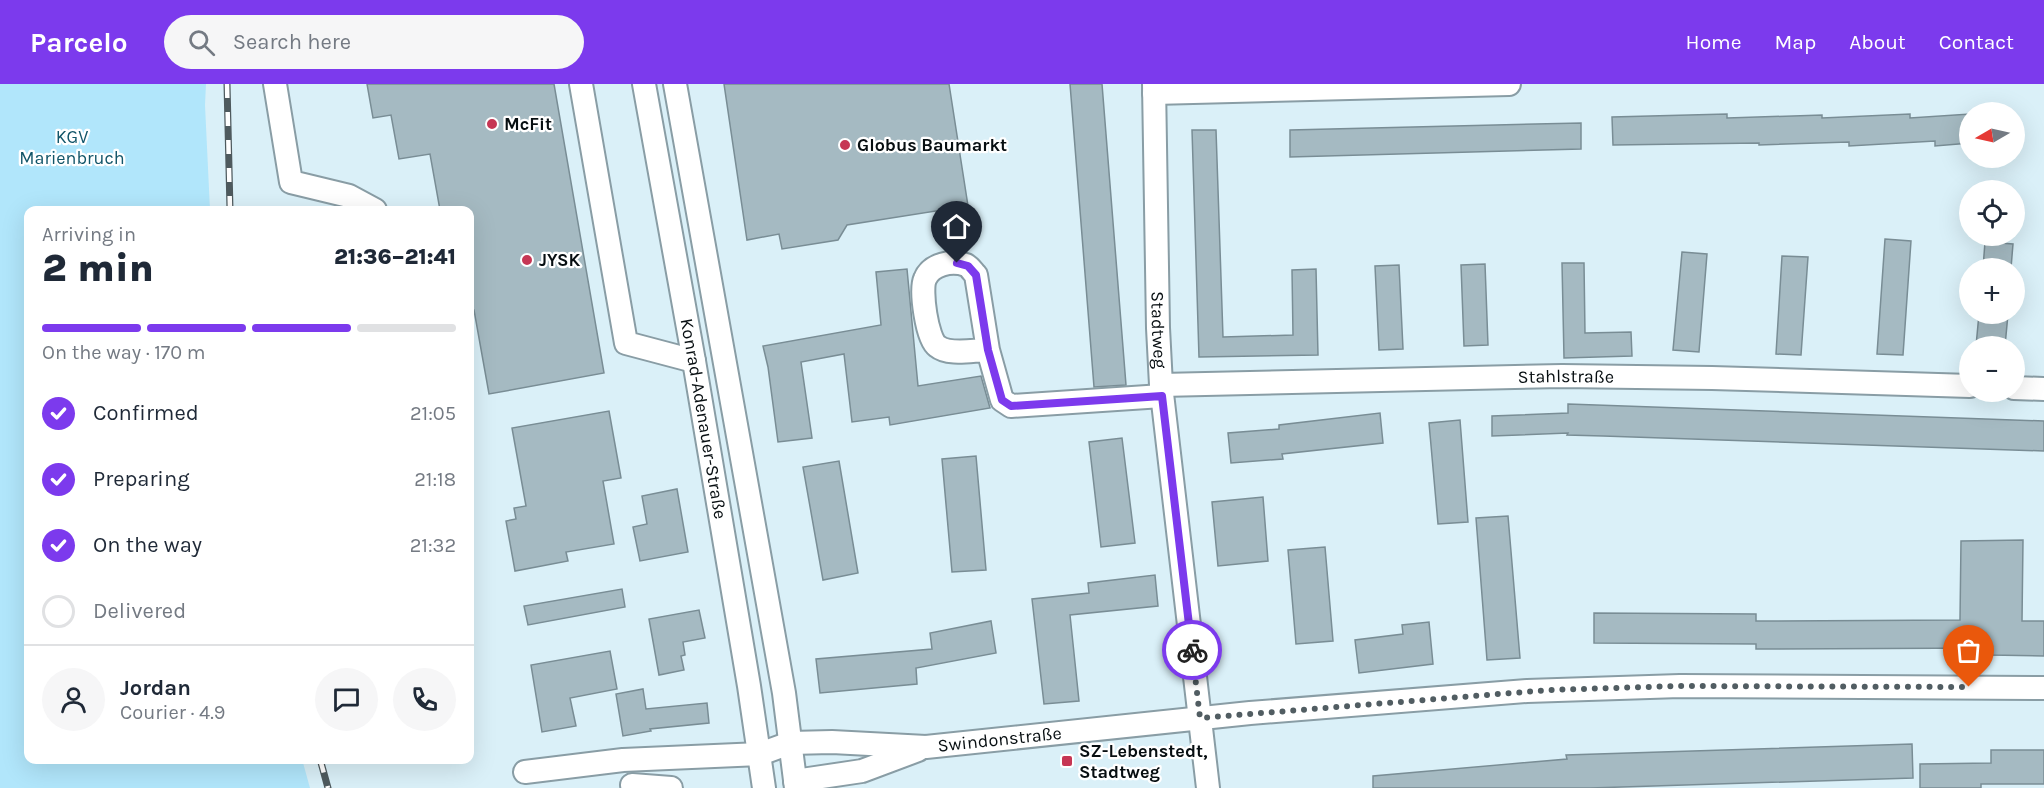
<!DOCTYPE html>
<html lang="en">
<head>
<meta charset="utf-8">
<style>
  :root { --surface:#fff; --page:#f6f6f7; --text:#1f2937; --muted:#747a83; --line:#e0e1e3; --accent:#7c3aed }
  body { margin:0; font-family:Karla,sans-serif; background:var(--page); color:var(--text); height:100vh; display:flex; flex-direction:column; font-size:22px; white-space:nowrap }
  * { box-sizing:border-box; margin:0 }
  p { font-size:20px; color:var(--muted) }
  .icon { flex:none; width:33px; height:33px; fill:none; stroke:currentColor; stroke-width:2; stroke-linecap:round; stroke-linejoin:round }
  .map { position:relative; flex:1; overflow:hidden }
  .sheet { position:absolute; left:24px; top:122px; width:450px; height:558px; display:flex; flex-direction:column; background:var(--surface); border-radius:12px; box-shadow:0 6px 24px #0002 }
  .sheet>* { flex:none }
  .needle { width:39px; rotate:261deg }
  .buttons { position:absolute; left:1959px; top:18px; display:grid; gap:12px }
  .buttons a { display:grid; place-items:center; width:66px; height:66px; border-radius:50%; background:var(--surface); box-shadow:0 6px 24px #0002; font-size:30px }
  .pin { position:absolute; display:grid; place-items:center; width:51px; height:51px; color:#fff; margin:-62px -26px; border-radius:50% 50% 50% 0; rotate:-45deg; box-shadow:0 0 6px #0007 }
  .pin .icon { rotate:45deg }
  .courier { position:absolute; display:grid; place-items:center; width:60px; height:60px; margin:-30px; border:4px solid #7c3aed; border-radius:50%; background:#fff; color:#222; box-shadow:0 2px 8px #0007 }
  .head em { font-style:normal; font-weight:800 }
  .head div { display:flex; flex-direction:column-reverse }
  .head { display:flex; align-items:center; justify-content:space-between; height:102px; padding:0 18px }
  h1 { font-size:39px; font-weight:800; line-height:45px }
  .bar { display:grid; grid-template-columns:repeat(4,1fr); gap:9px 6px; align-content:center; height:72px; padding:0 18px }
  .bar i { height:8px; border-radius:4px; background:var(--line) }
  .bar .current { background:var(--accent) }
  .bar p { grid-column:span 4 }
  .line { display:flex; align-items:center; gap:15px; padding:0 18px; border-top:2px solid var(--line) }
  .line div { flex:1 }
  .round { display:grid; place-items:center; flex:none; width:63px; height:63px; border-radius:32px; background:var(--page) }
  ol { padding:0 18px; list-style:none }
  li { display:flex; align-items:center; gap:18px; height:66px }
  li p { margin-inline-start:auto }
  li .icon { padding:6px; border-radius:50%; background:var(--accent); color:#fff; stroke-width:4 }
  li:last-child { color:var(--muted) }
  li i { width:33px; height:33px; border:3px solid var(--line); border-radius:50% }
  header { display:flex; align-items:center; gap:36px; box-sizing:border-box; height:84px; padding:0 30px; background:var(--accent); color:#fff }
  header strong { font-size:28px }
  nav { display:flex; gap:33px; margin-inline-start:auto; font-size:21px }
  .search { width:420px; height:54px; background:var(--page); display:flex; align-items:center; gap:15px; box-sizing:border-box; padding:0 21px; border-radius:33px; color:var(--muted); font-size:22px }
  .map>svg:first-child { display:block }
  .green { fill:#b1e6fb }
  .building { fill:#a5bac2; stroke:#798d95; stroke-width:1.5 }
  .lines { fill:none; stroke-linecap:round; stroke-linejoin:round }
  .minor-casing { stroke:#899da5; stroke-width:26 }
  .minor { stroke:#fff; stroke-width:22 }
  .rail-casing { stroke:#4e5a5e; stroke-width:7 }
  .rail { stroke:#fff; stroke-width:4.5; stroke-dasharray:14; stroke-linecap:butt }
  .done { stroke:#515d62; stroke-width:6; stroke-dasharray:0 10.8 }
  .route { stroke:#7c3aed; stroke-width:8 }
  .poi-dot { fill:#c63654; stroke:#fff; stroke-width:2 }
  .labels { text-anchor:middle; stroke-width:4.5; stroke-linejoin:round; paint-order:stroke }
  .poi-label { font-size:18px; font-weight:bold; fill:#070e11; stroke:#fff; text-anchor:start }
  .park-label { font-size:18px; fill:#115569; stroke:#fff }
  .street-label { font-size:18px; fill:#070e11; stroke:#fff }
</style>
</head>
<body>
<header>
<strong>Parcelo</strong>
<div class="search"><svg class="icon" aria-label="search" viewBox="0 0 24 24"><circle cx="10" cy="10" r="6"/><path d="M15 15l6 6"/></svg>Search here</div>
<nav><a>Home</a><a>Map</a><a>About</a><a>Contact</a></nav>
</header>
<div class="map">
<svg width="2044" height="704" viewBox="0 0 2044 704">
  <rect width="100%" height="100%" fill="#daf0f8"/>
  <polygon class="green" points="0,0 206,0 205,21 210,126 28,126 28,675 302,675 310,704 0,704"/>
  <g class="building">
    <polygon points="367,0 554,0 604,289 489,310 474,226 470,226 470,126 440,126 430,70 399,75 391,31 373,34"/>
    <polygon points="724,0 949,0 968,122 847,141 838,156 782,165 779,150 747,156"/>
    <polygon points="1070,0 1102,0 1126,301 1094,303"/>
    <polygon points="1727,30 1727,34 1822,31 1822,34 1910,30 1910,34 1970,30 1970,59 1935,62 1935,57 1849,62 1849,58 1759,61 1759,59 1613,61 1612,33"/>
    <polygon points="1581,39 1581,65 1290,73 1290,46"/>
    <polygon points="1192,46 1216,46 1223,253 1293,251 1292,186 1316,185 1318,271 1199,273"/>
    <polygon points="1885,155 1911,157 1903,271 1877,270"/>
    <polygon points="1985,158 2013,160 2011,184 1983,184"/>
    <polygon points="1682,168 1707,170 1699,268 1673,266"/>
    <polygon points="1782,172 1808,173 1801,271 1776,270"/>
    <polygon points="1562,179 1584,179 1585,249 1631,248 1632,272 1564,274"/>
    <polygon points="1485,180 1488,261 1464,262 1461,181"/>
    <polygon points="1399,181 1403,265 1379,266 1375,182"/>
    <polygon points="907,185 918,302 981,292 990,324 890,341 889,333 852,338 844,270 801,278 812,354 778,358 768,283 763,262 881,241 876,188"/>
    <polygon points="1979,230 2008,230 2005,262 1976,262"/>
    <polygon points="1568,320 2044,337 2044,367 1603,352 1567,351 1568,349 1492,352 1492,332 1568,329"/>
    <polygon points="609,327 621,394 603,397 614,460 566,468 568,477 515,487 506,437 516,435 514,424 526,422 512,344"/>
    <polygon points="1380,329 1383,359 1282,370 1283,375 1231,379 1228,349 1279,345 1279,341"/>
    <polygon points="1460,336 1468,438 1438,440 1429,339"/>
    <polygon points="1122,354 1135,459 1101,463 1089,358"/>
    <polygon points="976,372 986,486 952,488 942,375"/>
    <polygon points="839,377 858,489 823,496 803,383"/>
    <polygon points="677,405 688,468 640,477 633,443 647,440 642,412"/>
    <polygon points="1263,413 1268,477 1218,482 1212,418"/>
    <polygon points="1508,432 1520,574 1487,576 1476,434"/>
    <polygon points="2023,456 2022,537 2044,537 2044,572 1990,571 1990,564 1756,565 1756,560 1594,559 1594,529 1756,530 1756,537 1960,536 1961,457"/>
    <polygon points="1325,463 1333,557 1296,560 1288,466"/>
    <polygon points="1155,491 1158,522 1070,531 1079,617 1044,620 1032,515 1089,509 1088,499"/>
    <polygon points="622,505 625,523 528,541 524,522"/>
    <polygon points="699,526 705,554 683,558 685,571 681,572 684,586 659,591 649,535"/>
    <polygon points="991,537 996,569 916,584 917,600 820,609 816,575 932,565 930,549"/>
    <polygon points="1429,538 1433,580 1359,589 1355,556 1403,550 1402,541"/>
    <polygon points="610,567 617,605 570,614 576,642 542,648 531,581"/>
    <polygon points="643,605 646,625 707,619 709,639 650,645 651,647 623,652 616,610"/>
    <polygon points="1912,660 1913,694 1590,704 1373,704 1373,692 1567,675 1566,671"/>
    <polygon points="1991,666 2044,666 2044,700 1981,700 1981,704 1920,704 1920,680 1991,679"/>
  </g>
  <g class="lines">
    <defs>
      <g id="minor">
        <polyline points="275,0 291,98 349,112 375,126"/>
        <polyline points="581,0 626,259 694,277"/>
        <path id="s1" d="M644,0L694,277L749,602L764,704"/>
        <polyline points="675,0 784,609 796,704"/>
        <path id="s2" d="M1154,0L1158,244L1161,301L1208,704"/>
        <polyline points="1154,9 1509,0"/>
        <path d="M988,266C973,266 949,272 937,262C927,255 920,206 925,195C931,180 952,176 966,181C970,183 973,188 976,191L988,266L1002,316L1011,322L1162,312"/>
        <path id="s3" d="M1161,301L1562,292L1712,294L1970,302"/>
        <polyline points="2014,304 2044,305"/>
        <path id="s4" d="M525,688L623,676L760,670L790,659L832,658L926,663L1250,629L1527,607L1680,602L2044,604"/>
        <polyline points="795,697 862,687 918,666"/>
        <polyline points="632,701 671,704"/>
      </g>
    </defs>
    <use href="#minor" class="minor-casing"/>
    <use href="#minor" class="minor"/>
    <defs>
      <g id="rail">
        <polyline points="227,0 230,126"/>
        <polyline points="320,675 328,704"/>
      </g>
    </defs>
    <use href="#rail" class="rail-casing"/>
    <use href="#rail" class="rail"/>
  </g>
  <g class="lines">
    <polyline class="done" points="1192,566 1200,634 1549,606 1680,602 1969,603"/>
    <polyline class="route" points="957,179 968,182 976,191 988,266 1002,316 1011,322 1162,312 1192,566"/>
  </g>
  <g class="poi-dot">
    <circle cx="492" cy="40" r="6"/>
    <circle cx="845" cy="61" r="6"/>
    <circle cx="527" cy="176" r="6"/>
    <rect x="1061" y="671" width="12" height="12" rx="3"/>
  </g>
  <g class="labels">
    <g class="poi-label">
      <text x="504" y="46">McFit</text>
      <text x="857" y="67">Globus Baumarkt</text>
      <text x="539" y="182">JYSK</text>
      <text x="1079" y="673">SZ-Lebenstedt,<tspan x="1079" dy="21">Stadtweg</tspan></text>
    </g>
    <g class="park-label">
      <text x="72" y="59">KGV<tspan x="72" dy="21">Marienbruch</tspan></text>
    </g>
    <g class="street-label">
      <text dy="6" stroke="none"><textPath href="#s2" startOffset="246">Stadtweg</textPath></text>
      <text dy="6" stroke="none"><textPath href="#s3" startOffset="405">Stahlstraße</textPath></text>
      <text dy="6" stroke="none"><textPath href="#s1" startOffset="340">Konrad-Adenauer-Straße</textPath></text>
      <text dy="6" stroke="none"><textPath href="#s4" startOffset="478">Swindonstraße</textPath></text>
    </g>
  </g>
</svg>
<div class="buttons">
<a><svg class="needle" viewBox="-14 -14 28 28"><path d="M0-13l5 13h-10z" fill="#e53935"/><path d="M0 13l5-13h-10z" fill="#747a83"/></svg></a>
<a><svg class="icon" aria-label="locate" viewBox="0 0 24 24"><circle cx="12" cy="12" r="6"/><path d="M12 2v4M12 18v4M2 12h4M18 12h4"/></svg></a>
<a>+</a>
<a>−</a>
</div>
<div class="pin" style="left:1969px;top:603px;background:#ea580c"><svg class="icon" aria-label="bag" viewBox="0 0 24 24"><path d="M5 8h14l-1 12H6zM9 8a3 3 0 0 1 6 0"/></svg></div>
<div class="pin" style="left:957px;top:179px;background:#1f2937"><svg class="icon" aria-label="home" viewBox="0 0 24 24"><path d="M3 11l9-7 9 7M6 9v11h12V9"/></svg></div>
<div class="courier" style="left:1192px;top:566px"><svg class="icon" aria-label="bike" viewBox="0 0 24 24"><circle cx="6" cy="16" r="4"/><circle cx="18" cy="16" r="4"/><path d="M6 16l4-8h5l3 8M10 8l3 8H6M13 5h3"/></svg></div>
<section class="sheet">
<div class="head"><div><h1>2 min</h1><p>Arriving in</p></div><em>21:36–21:41</em></div>
<div class="bar"><i class="current"></i><i class="current"></i><i class="current"></i><i></i><p>On the way · 170 m</p></div>
<ol>
<li><svg class="icon" aria-label="check" viewBox="0 0 24 24"><path d="M5 12l5 5 9-10"/></svg>Confirmed<p>21:05</p></li>
<li><svg class="icon" aria-label="check" viewBox="0 0 24 24"><path d="M5 12l5 5 9-10"/></svg>Preparing<p>21:18</p></li>
<li><svg class="icon" aria-label="check" viewBox="0 0 24 24"><path d="M5 12l5 5 9-10"/></svg>On the way<p>21:32</p></li>
<li><i></i>Delivered</li>
</ol>
<div class="line" style="height:108px"><a class="round"><svg class="icon" aria-label="person" viewBox="0 0 24 24"><circle cx="12" cy="8" r="4"/><path d="M4 21q1-7 8-7t8 7"/></svg></a><div><b>Jordan</b><p>Courier · 4.9</p></div><a class="round"><svg class="icon" aria-label="chat" viewBox="0 0 24 24"><path d="M4 5h16v11H9l-5 4z"/></svg></a><a class="round"><svg class="icon" aria-label="phone" viewBox="0 0 24 24"><path d="M5 4h4l2 5-3 2q2 4 5 5l2-3 5 2v4C11 20 4 13 5 4z"/></svg></a></div>
</section>
</div>
</body>
</html>
